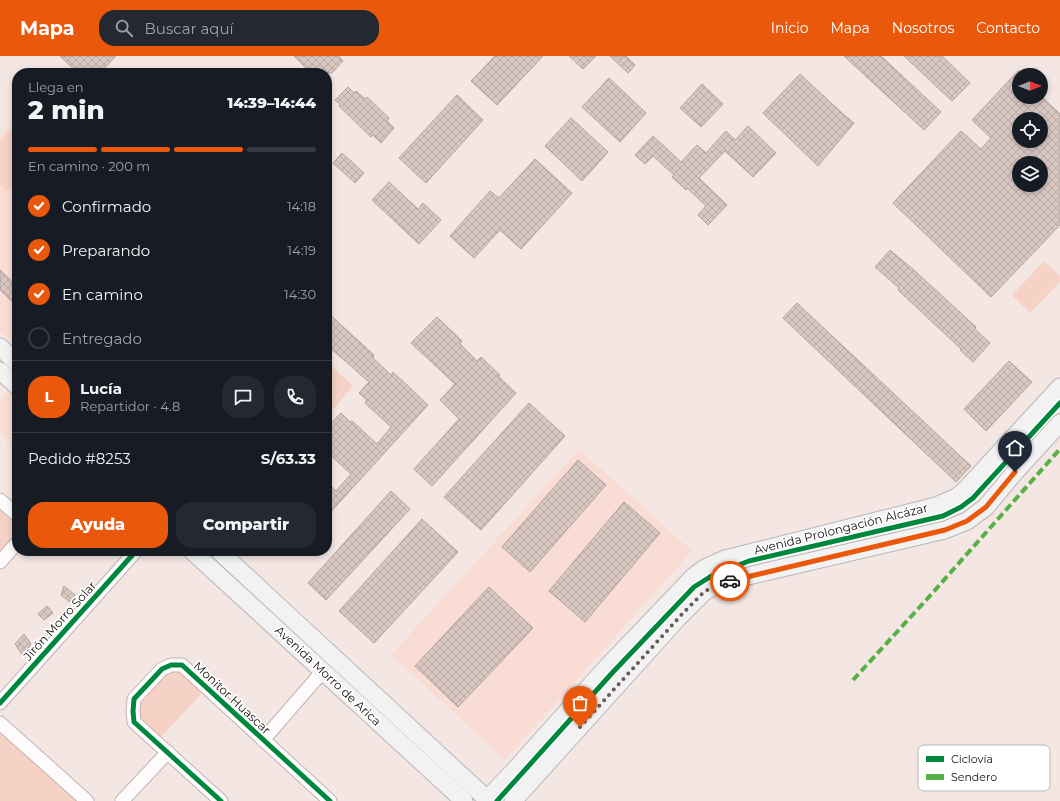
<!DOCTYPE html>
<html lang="es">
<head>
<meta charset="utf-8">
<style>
  :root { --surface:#171b24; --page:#242831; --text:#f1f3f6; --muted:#9ea1a6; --line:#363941; --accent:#ea580c }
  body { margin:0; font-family:Montserrat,sans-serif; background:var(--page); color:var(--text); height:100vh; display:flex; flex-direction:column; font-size:15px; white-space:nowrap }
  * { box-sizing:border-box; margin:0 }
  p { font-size:13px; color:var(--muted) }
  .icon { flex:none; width:22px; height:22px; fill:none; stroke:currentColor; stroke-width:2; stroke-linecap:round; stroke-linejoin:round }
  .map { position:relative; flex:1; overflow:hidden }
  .details { position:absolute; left:12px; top:12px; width:320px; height:488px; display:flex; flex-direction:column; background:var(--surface); border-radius:16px; box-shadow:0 2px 6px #0003 }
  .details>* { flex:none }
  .needle { width:26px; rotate:90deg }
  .fabs { position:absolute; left:1012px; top:12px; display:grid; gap:8px }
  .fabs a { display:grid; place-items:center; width:36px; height:36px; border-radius:50%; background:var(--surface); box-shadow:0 2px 6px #0003; font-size:20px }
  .pin { position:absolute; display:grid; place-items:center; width:34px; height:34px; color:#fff; margin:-41px -17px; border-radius:50% 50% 50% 0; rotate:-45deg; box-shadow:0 0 4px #0007 }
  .pin .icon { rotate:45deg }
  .courier { position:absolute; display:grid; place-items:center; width:40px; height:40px; margin:-20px; border:3px solid #ea580c; border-radius:50%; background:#fff; color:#222; box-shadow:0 1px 5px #0007 }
  .head em { font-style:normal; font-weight:800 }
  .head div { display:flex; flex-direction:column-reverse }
  .head { display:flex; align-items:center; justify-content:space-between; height:68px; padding:0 16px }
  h1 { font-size:26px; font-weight:800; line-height:30px }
  .bar { display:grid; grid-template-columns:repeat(4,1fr); gap:6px 4px; align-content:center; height:48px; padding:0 16px }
  .bar i { height:5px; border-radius:3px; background:var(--line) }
  .bar .selected { background:var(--accent) }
  .bar p { grid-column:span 4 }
  .line { display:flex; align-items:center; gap:10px; padding:0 16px; border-top:1px solid var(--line) }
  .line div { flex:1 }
  .round { display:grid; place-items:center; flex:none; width:42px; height:42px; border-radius:16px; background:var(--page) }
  ol { padding:0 16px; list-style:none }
  li { display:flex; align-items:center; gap:12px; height:44px }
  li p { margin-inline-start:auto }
  li .icon { padding:4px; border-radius:50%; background:var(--accent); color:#fff; stroke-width:4 }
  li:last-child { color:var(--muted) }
  li i { width:22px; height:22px; border:2px solid var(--line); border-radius:50% }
  .cta { display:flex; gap:8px; margin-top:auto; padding:8px 16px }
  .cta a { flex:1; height:46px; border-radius:16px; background:var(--accent); color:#fff; font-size:16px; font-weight:800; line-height:46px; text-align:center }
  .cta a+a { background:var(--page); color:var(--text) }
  header { display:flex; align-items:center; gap:24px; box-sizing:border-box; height:56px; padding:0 20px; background:var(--accent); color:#fff }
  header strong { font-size:19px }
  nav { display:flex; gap:22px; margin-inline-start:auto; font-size:14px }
  .search { width:280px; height:36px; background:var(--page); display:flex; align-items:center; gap:10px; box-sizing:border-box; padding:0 14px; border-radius:16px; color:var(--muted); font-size:15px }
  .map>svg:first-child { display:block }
  .built { fill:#f9ddd5 }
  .green { fill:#f6d1c5 }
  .building { fill:url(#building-cross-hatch); stroke:#b0a4a1; fill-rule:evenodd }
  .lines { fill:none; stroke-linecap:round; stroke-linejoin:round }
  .minor-casing { stroke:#c1b5b2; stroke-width:15 }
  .major-casing { stroke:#bab7b8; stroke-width:19 }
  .minor { stroke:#fdfbfb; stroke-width:13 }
  .major { stroke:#f2f2f3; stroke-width:17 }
  .quiet { stroke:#55b144; stroke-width:4; stroke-dasharray:8 4; stroke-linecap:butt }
  .cycleway-casing { stroke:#fff; stroke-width:8 }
  .cycleway { stroke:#00873e; stroke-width:5 }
  .done { stroke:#665b58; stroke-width:4; stroke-dasharray:0 7.2 }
  .route { stroke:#ea580c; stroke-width:5 }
  .labels { text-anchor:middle; stroke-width:3.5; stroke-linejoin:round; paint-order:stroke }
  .street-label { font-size:12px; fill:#1a100d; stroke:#fff }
  .key { fill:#fff; stroke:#bab7b6; stroke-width:1 }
  .key-label { font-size:11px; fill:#1a100d }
</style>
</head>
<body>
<header>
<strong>Mapa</strong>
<div class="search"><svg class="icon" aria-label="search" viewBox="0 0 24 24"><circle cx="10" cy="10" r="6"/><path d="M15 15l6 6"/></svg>Buscar aquí</div>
<nav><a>Inicio</a><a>Mapa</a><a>Nosotros</a><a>Contacto</a></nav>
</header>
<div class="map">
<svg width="1060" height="745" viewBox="0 0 1060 745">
  <defs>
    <pattern id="building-cross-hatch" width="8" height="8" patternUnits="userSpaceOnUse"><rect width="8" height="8" fill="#d9c7c2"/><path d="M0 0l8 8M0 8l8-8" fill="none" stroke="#baaaa6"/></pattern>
  </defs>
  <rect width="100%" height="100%" fill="#f4e6e2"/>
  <g class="built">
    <polygon points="17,62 17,291 0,275 0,80"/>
    <polygon points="8,334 17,343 17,394 0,377 0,343"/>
    <polygon points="579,393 692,495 505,704 391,599"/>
  </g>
  <g class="green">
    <polygon points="16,68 17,126 8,136 0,129 0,85"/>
    <polygon points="1044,205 1060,220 1060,226 1030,257 1012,239"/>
    <polygon points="327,306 353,330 330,357 327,354"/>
    <path d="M0,451C23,472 19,474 0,497Z"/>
    <polygon points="180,612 204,635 159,683 137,664 137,642 158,618"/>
    <polygon points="0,672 79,745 0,745"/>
  </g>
  <g class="building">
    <polygon points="60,0 116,0 100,17 78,17"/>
    <polygon points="294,0 339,0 343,5 332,17 311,17"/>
    <polygon points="495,0 543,0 497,49 471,25"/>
    <polygon points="569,0 596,0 583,13"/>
    <polygon points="610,0 626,0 635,9 628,17"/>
    <polygon points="844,0 881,0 941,56 924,74"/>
    <polygon points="904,0 942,0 970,27 952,45"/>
    <path d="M1019,14V41H1042L1060,58V169L991,241L893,147L961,75L981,93L991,82L972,64ZM1019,63H1041V85H1019ZM1019,107H1041V129H1019Z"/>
    <polygon points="800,18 842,57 854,67 818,110 763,57"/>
    <polygon points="609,22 646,57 620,86 582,51"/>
    <polygon points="702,28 723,48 701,71 680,52"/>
    <polygon points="348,31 354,37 356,35 365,43 367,41 389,62 387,65 394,72 381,87 373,79 371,81 339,50 340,48 335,44"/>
    <polygon points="457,39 483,64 426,127 399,102"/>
    <polygon points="571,62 608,96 582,125 545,90"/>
    <polygon points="748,70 776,97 753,121 725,95 699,122 727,149 708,169 698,159 706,150 687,132 686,134 672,121 674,119 653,100 645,108 635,99 653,80 681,106 697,89 706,97 726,75 735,84"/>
    <polygon points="342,97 364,117 355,127 333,107"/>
    <polygon points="535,103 572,137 521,193 500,174 474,202 450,180 490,135 499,142"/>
    <polygon points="389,126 418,153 423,147 441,164 419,188 372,144"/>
    <polygon points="890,194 915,215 976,271 974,272 990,287 973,306 960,294 961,293 898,234 899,232 875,211"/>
    <polygon points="0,214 17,230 17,250 0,234"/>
    <polygon points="797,247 971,410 956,426 783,262"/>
    <polygon points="327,256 374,299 373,302 391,319 393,316 428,349 327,460 327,426 336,435 351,418 327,396 327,372 341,357 350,366 352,365 377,388 391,371 365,347 367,344 359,337 369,326 327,289"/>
    <polygon points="437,261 462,285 460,288 477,305 481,301 500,319 498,320 516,337 432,430 414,413 459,363 440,344 455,328 411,287"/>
    <polygon points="1009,305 1032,326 986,375 964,353"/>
    <polygon points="529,347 565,380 481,474 444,441"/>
    <polygon points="578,404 606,429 530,516 502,491"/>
    <polygon points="391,435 410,453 326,544 308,527"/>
    <polygon points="624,446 660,477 585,566 549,535"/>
    <polygon points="422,463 458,496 374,587 339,555"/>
    <polygon points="64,530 75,539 70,546 61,539"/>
    <polygon points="489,531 533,572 458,651 415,610"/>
    <polygon points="47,550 53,557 44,564 38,558"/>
    <polygon points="24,578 31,588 23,600 15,588"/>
  </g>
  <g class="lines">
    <defs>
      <g id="minor">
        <polyline points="0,444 17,459"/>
        <polyline points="0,506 17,487"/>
        <polyline points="0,647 136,495"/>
        <polyline points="0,667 87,745"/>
        <polyline points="263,684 323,615"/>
        <polyline points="122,745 168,696"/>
        <polyline points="221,745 134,666 133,655 134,643 162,613 171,609 182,609 330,745"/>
      </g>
      <g id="major">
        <polyline points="0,291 17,307"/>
        <polyline points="0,315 17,330"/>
        <polyline points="192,495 464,745"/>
        <polyline points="219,495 489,745"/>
        <polyline points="485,745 512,717 607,611 694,520 705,512 725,503 936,450 957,441 967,432 1060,331"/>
        <polyline points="513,745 678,562 705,535 722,527 744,521 945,474 967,465 986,451 1015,416 1060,367"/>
      </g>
    </defs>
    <use href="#minor" class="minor-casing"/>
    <use href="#major" class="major-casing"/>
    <use href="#minor" class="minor"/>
    <use href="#major" class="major"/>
    <polyline class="quiet" points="853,624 928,542 1060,393"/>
    <defs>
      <g id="cycleway">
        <polyline points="0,647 136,495"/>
        <polyline points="221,745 134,666 133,655 134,643 162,613 171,609 182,609 330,745"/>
        <polyline points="497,745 613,616 694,531 713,519 749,505 943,460 961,451 973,442 1060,347"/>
      </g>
    </defs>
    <use href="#cycleway" class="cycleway-casing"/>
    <use href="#cycleway" class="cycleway"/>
  </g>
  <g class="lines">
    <polyline class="done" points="580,671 684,556 705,535 730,525"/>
    <polyline class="route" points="730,525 945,474 967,465 986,451 1015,416"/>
  </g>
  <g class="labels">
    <g class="street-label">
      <text transform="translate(841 473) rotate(-14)" y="4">Avenida Prolongación Alcázar</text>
      <text transform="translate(60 565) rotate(-48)" y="4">Jirón Morro Solar</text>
      <text transform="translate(328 620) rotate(43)" y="4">Avenida Morro de Arica</text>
      <text transform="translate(232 642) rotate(43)" y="4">Monitor Huascar</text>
    </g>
  </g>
  <rect x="918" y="689" width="132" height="46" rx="6" class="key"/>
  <rect x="926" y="700" width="18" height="6" fill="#00873e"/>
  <rect x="926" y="718" width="18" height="6" fill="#55b144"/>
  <g class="key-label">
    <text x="951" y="707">Ciclovía</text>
    <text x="951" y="725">Sendero</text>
  </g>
</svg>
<div class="fabs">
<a><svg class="needle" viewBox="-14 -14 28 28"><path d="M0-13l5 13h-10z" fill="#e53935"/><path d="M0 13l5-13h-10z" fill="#9ea1a6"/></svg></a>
<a><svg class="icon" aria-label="locate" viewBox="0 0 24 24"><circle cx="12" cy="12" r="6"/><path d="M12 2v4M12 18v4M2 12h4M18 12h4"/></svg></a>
<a><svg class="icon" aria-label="layers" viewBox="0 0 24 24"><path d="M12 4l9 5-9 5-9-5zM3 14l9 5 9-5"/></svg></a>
</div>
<div class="pin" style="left:580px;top:671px;background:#ea580c"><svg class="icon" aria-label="bag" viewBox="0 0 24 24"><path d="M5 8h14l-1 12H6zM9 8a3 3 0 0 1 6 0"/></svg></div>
<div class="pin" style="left:1015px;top:416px;background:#1f2937"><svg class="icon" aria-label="home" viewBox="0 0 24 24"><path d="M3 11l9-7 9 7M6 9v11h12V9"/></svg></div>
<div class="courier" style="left:730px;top:525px"><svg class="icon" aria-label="car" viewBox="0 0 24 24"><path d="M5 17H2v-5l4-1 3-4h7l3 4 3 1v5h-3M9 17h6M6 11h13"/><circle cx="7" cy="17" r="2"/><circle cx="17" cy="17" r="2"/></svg></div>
<section class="details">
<div class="head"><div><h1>2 min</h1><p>Llega en</p></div><em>14:39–14:44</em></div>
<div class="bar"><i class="selected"></i><i class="selected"></i><i class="selected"></i><i></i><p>En camino · 200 m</p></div>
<ol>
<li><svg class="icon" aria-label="check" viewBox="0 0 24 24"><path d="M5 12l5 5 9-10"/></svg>Confirmado<p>14:18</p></li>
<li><svg class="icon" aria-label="check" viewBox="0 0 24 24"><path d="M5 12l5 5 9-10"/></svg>Preparando<p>14:19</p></li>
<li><svg class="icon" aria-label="check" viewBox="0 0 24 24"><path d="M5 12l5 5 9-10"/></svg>En camino<p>14:30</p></li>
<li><i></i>Entregado</li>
</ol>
<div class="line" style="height:72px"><b class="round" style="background:var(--accent);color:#fff">L</b><div><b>Lucía</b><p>Repartidor · 4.8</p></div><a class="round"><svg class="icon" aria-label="chat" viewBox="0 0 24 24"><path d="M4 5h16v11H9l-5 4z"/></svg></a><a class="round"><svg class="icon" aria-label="phone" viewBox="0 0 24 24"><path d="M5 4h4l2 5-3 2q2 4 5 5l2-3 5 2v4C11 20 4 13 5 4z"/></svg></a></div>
<div class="line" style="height:52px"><div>Pedido #8253</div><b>S/63.33</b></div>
<div class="cta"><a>Ayuda</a><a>Compartir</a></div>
</section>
</div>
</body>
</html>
